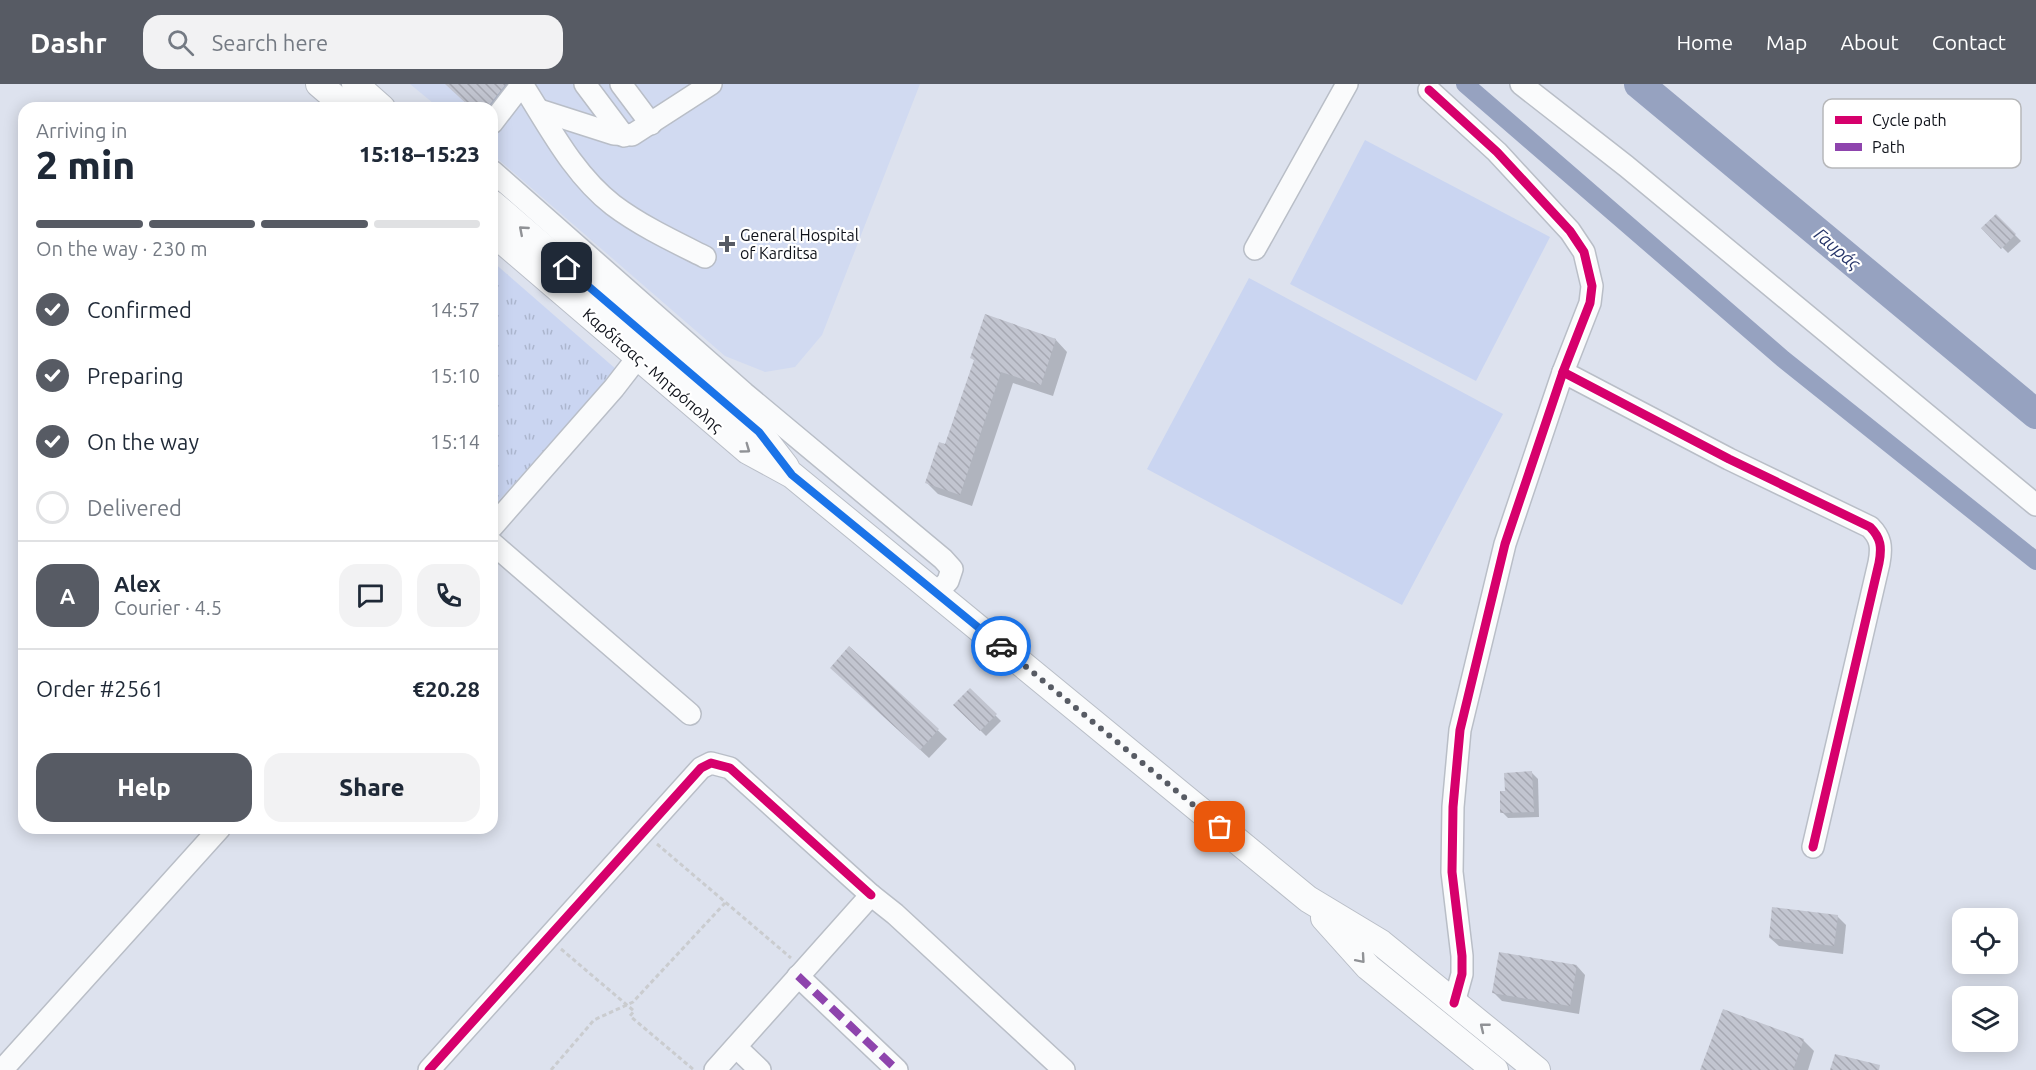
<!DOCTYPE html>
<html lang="en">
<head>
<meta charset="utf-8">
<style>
  :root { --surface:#fff; --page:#f2f2f3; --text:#1f2937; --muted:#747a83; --line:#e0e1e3; --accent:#575b64 }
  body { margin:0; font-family:Ubuntu,sans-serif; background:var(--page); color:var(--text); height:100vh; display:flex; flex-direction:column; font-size:22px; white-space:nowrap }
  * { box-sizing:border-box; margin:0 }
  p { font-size:20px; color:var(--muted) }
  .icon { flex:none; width:33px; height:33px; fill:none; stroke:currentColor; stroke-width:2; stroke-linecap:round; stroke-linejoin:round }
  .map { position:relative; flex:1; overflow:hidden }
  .side { position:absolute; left:18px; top:18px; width:480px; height:732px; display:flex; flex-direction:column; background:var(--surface); border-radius:18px; box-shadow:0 3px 15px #0003 }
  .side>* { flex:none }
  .tools { position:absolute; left:1952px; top:824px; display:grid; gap:12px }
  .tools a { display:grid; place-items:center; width:66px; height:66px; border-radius:12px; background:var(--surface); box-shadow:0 3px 15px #0003; font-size:30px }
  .pin { position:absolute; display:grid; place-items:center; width:51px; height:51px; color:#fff; margin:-26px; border-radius:12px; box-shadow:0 3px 9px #0006 }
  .courier { position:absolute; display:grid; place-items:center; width:60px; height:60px; margin:-30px; border:4px solid #1a73e8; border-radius:50%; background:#fff; color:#222; box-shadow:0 2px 8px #0007 }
  .summary em { font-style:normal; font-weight:800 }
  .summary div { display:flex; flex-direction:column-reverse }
  .summary { display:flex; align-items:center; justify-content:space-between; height:102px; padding:0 18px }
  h1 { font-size:39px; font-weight:800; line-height:45px }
  .bar { display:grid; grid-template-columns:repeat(4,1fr); gap:9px 6px; align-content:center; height:72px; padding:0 18px }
  .bar i { height:8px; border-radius:4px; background:var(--line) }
  .bar .selected { background:var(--accent) }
  .bar p { grid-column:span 4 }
  .line { display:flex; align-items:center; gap:15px; padding:0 18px; border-top:2px solid var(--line) }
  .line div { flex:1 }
  .round { display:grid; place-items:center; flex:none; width:63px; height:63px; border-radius:18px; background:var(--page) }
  ol { padding:0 18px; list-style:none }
  li { display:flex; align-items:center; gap:18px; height:66px }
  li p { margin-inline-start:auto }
  li .icon { padding:6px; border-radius:50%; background:var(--accent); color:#fff; stroke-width:4 }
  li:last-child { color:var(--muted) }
  li i { width:33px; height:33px; border:3px solid var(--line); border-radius:50% }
  .cta { display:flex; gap:12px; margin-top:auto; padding:12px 18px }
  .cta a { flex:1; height:69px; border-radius:18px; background:var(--accent); color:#fff; font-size:24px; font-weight:800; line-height:69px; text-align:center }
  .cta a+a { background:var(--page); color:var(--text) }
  header { display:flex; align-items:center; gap:36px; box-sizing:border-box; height:84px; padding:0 30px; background:var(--accent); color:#fff }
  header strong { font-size:28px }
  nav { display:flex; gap:33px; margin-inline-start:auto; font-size:21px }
  .search { width:420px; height:54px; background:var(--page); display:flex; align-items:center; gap:15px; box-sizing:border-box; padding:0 21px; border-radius:18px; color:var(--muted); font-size:22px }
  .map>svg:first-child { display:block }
  .built { fill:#d1daf1 }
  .grass { fill:url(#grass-tufts) }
  .pitch { fill:#cad5f1 }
  .shadow { fill:#0003 }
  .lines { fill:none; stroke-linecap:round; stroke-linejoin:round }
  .canal { stroke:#96a2c0; stroke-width:18 }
  .river { stroke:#96a2c0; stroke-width:30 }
  .building { fill:url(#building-back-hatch) }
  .minor-casing { stroke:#b9bec7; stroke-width:24 }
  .major-casing { stroke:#b9bec7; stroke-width:28 }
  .path { stroke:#cacccf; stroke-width:3; stroke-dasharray:4.5 3; stroke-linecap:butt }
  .minor { stroke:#fafbfc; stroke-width:21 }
  .major { stroke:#fafbfc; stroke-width:26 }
  .quiet { stroke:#8e44ad; stroke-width:8; stroke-dasharray:15 8; stroke-linecap:butt }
  .cycleway-casing { stroke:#fff; stroke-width:13 }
  .cycleway { stroke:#d6006c; stroke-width:9 }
  .oneway { stroke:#909296 }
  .done { stroke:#575b64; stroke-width:6; stroke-dasharray:0 10.8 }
  .route { stroke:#1a73e8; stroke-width:8 }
  .poi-dot { fill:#575b64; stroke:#fff; stroke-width:2 }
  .labels { text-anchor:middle; stroke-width:4.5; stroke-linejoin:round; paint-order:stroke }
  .poi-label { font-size:16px; fill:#0f121a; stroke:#fff; text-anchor:start }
  .street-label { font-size:16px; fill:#0f121a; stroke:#fff }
  .water-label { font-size:18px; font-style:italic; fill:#27366a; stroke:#fff }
  .key { fill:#fff; stroke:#b7b8ba; stroke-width:1.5 }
  .key-label { font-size:16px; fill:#0f121a }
</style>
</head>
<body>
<header>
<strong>Dashr</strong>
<div class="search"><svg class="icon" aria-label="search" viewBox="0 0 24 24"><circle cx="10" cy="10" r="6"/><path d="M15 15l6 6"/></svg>Search here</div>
<nav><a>Home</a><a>Map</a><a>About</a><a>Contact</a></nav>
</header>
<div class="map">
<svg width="2036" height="986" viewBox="0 0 2036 986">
  <defs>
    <pattern id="grass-tufts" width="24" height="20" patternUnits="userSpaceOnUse" patternTransform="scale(1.5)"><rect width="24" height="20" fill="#cad5f1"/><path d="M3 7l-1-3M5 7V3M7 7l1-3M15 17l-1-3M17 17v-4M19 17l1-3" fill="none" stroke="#acb6ce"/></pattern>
    <pattern id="building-back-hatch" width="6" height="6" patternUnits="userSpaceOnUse" patternTransform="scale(1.5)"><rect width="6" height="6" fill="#c2c5d0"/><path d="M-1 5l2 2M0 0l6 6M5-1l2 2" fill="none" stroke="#a6a8b2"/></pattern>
  </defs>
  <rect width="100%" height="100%" fill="#dde2ee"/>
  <polygon class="built" points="410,0 920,0 822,251 795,283 765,288 725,272 492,70 492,24 439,24"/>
  <polygon class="grass" points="492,177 617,286 492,424"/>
  <g class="pitch">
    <polygon points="1365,56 1550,153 1476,297 1290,200"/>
    <polygon points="1249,194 1503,330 1402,521 1147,385"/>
  </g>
  <g class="shadow">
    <polygon points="446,0 516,0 528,12 497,48 492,43 492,24 472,24"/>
    <polygon points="1996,132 2021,157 2008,169 1983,144"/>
    <polygon points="1056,256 1067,268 1053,312 1013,299 972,422 938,410 927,399 946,362 975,277 972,274"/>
    <polygon points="850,564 947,655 929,674 841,592"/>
    <polygon points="970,606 1001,637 986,652 955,621"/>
    <polygon points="1532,689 1538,695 1539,733 1508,734 1502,728 1506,709"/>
    <polygon points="1837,832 1846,841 1843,870 1779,862 1770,854"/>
    <polygon points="1577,882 1585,891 1579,930 1502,917 1493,908"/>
    <polygon points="1803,956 1814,967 1808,986 1702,986"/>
  </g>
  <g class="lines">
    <polyline class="canal" points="1465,0 1783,275 2036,477"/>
    <polyline class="river" points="1639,0 2036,330"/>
  </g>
  <g class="building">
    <polygon points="445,0 506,0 487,24 471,24"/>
    <polygon points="1996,130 2016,150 2001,165 1981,144"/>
    <polygon points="985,230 1056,255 1041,301 1001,288 960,411 925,399 939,358 945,360 974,276 970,274"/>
    <polygon points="849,562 939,645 920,666 830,584"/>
    <polygon points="970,604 997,630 980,647 953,621"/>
    <polygon points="1532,687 1534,728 1500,729 1500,707 1505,707 1504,689"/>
    <polygon points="1772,823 1838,831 1834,862 1769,854"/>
    <polygon points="1499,868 1577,881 1570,922 1492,909"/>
    <polygon points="1723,925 1804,955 1793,986 1700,986"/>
    <polygon points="1835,970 1880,981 1879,986 1830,986"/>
  </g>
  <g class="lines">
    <defs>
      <g id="minor">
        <polyline points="585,0 624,52"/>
        <polyline points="621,0 651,40"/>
        <polyline points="1521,0 1626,82 2036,421"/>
        <polyline points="1429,6 1497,68 1570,147 1584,168 1592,202 1590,219 1563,288 1505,460 1460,646 1453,723 1452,788 1462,872 1462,890 1454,919"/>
        <polyline points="539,26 614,50 632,51 711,0"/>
        <path d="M492,39L522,0C549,42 573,90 613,121C641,142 673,157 705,173"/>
        <polyline points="492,87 744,309 943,475 952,485 948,497 937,509"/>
        <polyline points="1255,165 1347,0"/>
        <path d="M1563,288L1729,375L1870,443C1881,454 1882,463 1879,479L1813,763"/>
        <polyline points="492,443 614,304 638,273"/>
        <polyline points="492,459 690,630"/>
        <polyline points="798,892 897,986"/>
        <polyline points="736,963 760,986"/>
        <polyline points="2,986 220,744"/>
        <polyline points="429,986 701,684 711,679 730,684 871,811"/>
        <polyline points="715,986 871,811 895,830 1064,986"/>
      </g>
      <g id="major">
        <polyline points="319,0 347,24"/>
        <polyline points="355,0 382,24"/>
        <polyline points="492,119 759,348 786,383"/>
        <polyline points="492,148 748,367 792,391 1308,815 1381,859 1537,986"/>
        <polyline points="1324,834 1368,883 1495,986"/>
      </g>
    </defs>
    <use href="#minor" class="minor-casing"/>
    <use href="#major" class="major-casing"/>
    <g class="path">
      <polyline points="657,760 791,874"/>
      <polyline points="561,865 634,927 630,932 694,986"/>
      <polyline points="551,986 594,936 633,918 725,819"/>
    </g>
    <use href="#minor" class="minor"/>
    <use href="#major" class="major"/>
    <polyline class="quiet" points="798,892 897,986"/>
    <defs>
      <g id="cycleway">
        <polyline points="1429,6 1497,68 1570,147 1584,168 1592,202 1590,219 1563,288 1505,460 1460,646 1453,723 1452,788 1462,872 1462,890 1454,919"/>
        <path d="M1563,288L1729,375L1870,443C1881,454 1882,463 1879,479L1813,763"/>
        <polyline points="429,986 701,684 711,679 730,684 871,811"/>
      </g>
    </defs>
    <use href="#cycleway" class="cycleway-casing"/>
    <use href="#cycleway" class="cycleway"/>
  </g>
  <defs><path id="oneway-chevron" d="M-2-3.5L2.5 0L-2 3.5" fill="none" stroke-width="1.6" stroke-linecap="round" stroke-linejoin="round" transform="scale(1.5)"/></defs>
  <g class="oneway">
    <use href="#oneway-chevron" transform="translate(523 146) rotate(-139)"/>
    <use href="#oneway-chevron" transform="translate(746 365) rotate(36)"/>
    <use href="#oneway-chevron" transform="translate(1361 875) rotate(49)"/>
    <use href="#oneway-chevron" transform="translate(1484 943) rotate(-141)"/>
  </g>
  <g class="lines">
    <polyline class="done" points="1001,562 1220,743"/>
    <polyline class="route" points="567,184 759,348 792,391 1001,562"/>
  </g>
  <path class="poi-dot" d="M724 151h6v6h6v6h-6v6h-6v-6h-6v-6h6z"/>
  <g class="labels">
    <g class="poi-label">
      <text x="740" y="157">General Hospital<tspan x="740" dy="18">of Karditsa</tspan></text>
    </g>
    <g class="street-label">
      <text transform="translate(653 286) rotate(41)" y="6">Καρδίτσας - Μητρόπολης</text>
    </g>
    <g class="water-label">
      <text transform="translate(1837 165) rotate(40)" y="6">Γαυράς</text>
    </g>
  </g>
  <rect x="1823" y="15" width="198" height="69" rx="9" class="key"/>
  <rect x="1835" y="32" width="27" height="8" fill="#d6006c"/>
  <rect x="1835" y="59" width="27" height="8" fill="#8e44ad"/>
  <g class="key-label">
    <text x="1872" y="42">Cycle path</text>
    <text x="1872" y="69">Path</text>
  </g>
</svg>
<div class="tools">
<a><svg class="icon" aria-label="locate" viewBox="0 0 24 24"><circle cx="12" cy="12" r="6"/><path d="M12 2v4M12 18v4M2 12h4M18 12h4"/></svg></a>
<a><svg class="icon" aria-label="layers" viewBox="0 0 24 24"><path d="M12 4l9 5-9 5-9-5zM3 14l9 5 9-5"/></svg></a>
</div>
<div class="pin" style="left:1220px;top:743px;background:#ea580c"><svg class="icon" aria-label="bag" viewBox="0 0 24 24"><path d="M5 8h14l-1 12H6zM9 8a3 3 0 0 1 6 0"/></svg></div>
<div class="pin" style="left:567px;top:184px;background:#1f2937"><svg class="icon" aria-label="home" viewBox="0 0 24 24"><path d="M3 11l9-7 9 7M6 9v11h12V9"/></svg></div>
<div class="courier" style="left:1001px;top:562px"><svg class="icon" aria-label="car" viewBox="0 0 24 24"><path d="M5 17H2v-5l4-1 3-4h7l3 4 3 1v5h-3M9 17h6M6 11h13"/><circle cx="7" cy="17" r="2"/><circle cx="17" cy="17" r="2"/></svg></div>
<section class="side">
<div class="summary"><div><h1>2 min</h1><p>Arriving in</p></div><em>15:18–15:23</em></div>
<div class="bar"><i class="selected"></i><i class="selected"></i><i class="selected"></i><i></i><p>On the way · 230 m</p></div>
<ol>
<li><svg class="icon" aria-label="check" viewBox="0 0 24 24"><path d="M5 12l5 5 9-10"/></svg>Confirmed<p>14:57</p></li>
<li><svg class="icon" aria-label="check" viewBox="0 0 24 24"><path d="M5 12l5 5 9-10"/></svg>Preparing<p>15:10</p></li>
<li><svg class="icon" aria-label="check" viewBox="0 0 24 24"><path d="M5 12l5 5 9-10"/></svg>On the way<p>15:14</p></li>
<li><i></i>Delivered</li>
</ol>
<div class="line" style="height:108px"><b class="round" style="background:var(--accent);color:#fff">A</b><div><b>Alex</b><p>Courier · 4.5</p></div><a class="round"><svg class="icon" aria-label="chat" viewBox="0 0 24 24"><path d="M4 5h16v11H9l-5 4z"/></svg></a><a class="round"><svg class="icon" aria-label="phone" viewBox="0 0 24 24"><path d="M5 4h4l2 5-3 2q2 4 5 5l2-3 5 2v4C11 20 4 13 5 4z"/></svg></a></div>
<div class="line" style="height:78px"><div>Order #2561</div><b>€20.28</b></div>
<div class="cta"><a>Help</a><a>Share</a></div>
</section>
</div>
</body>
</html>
